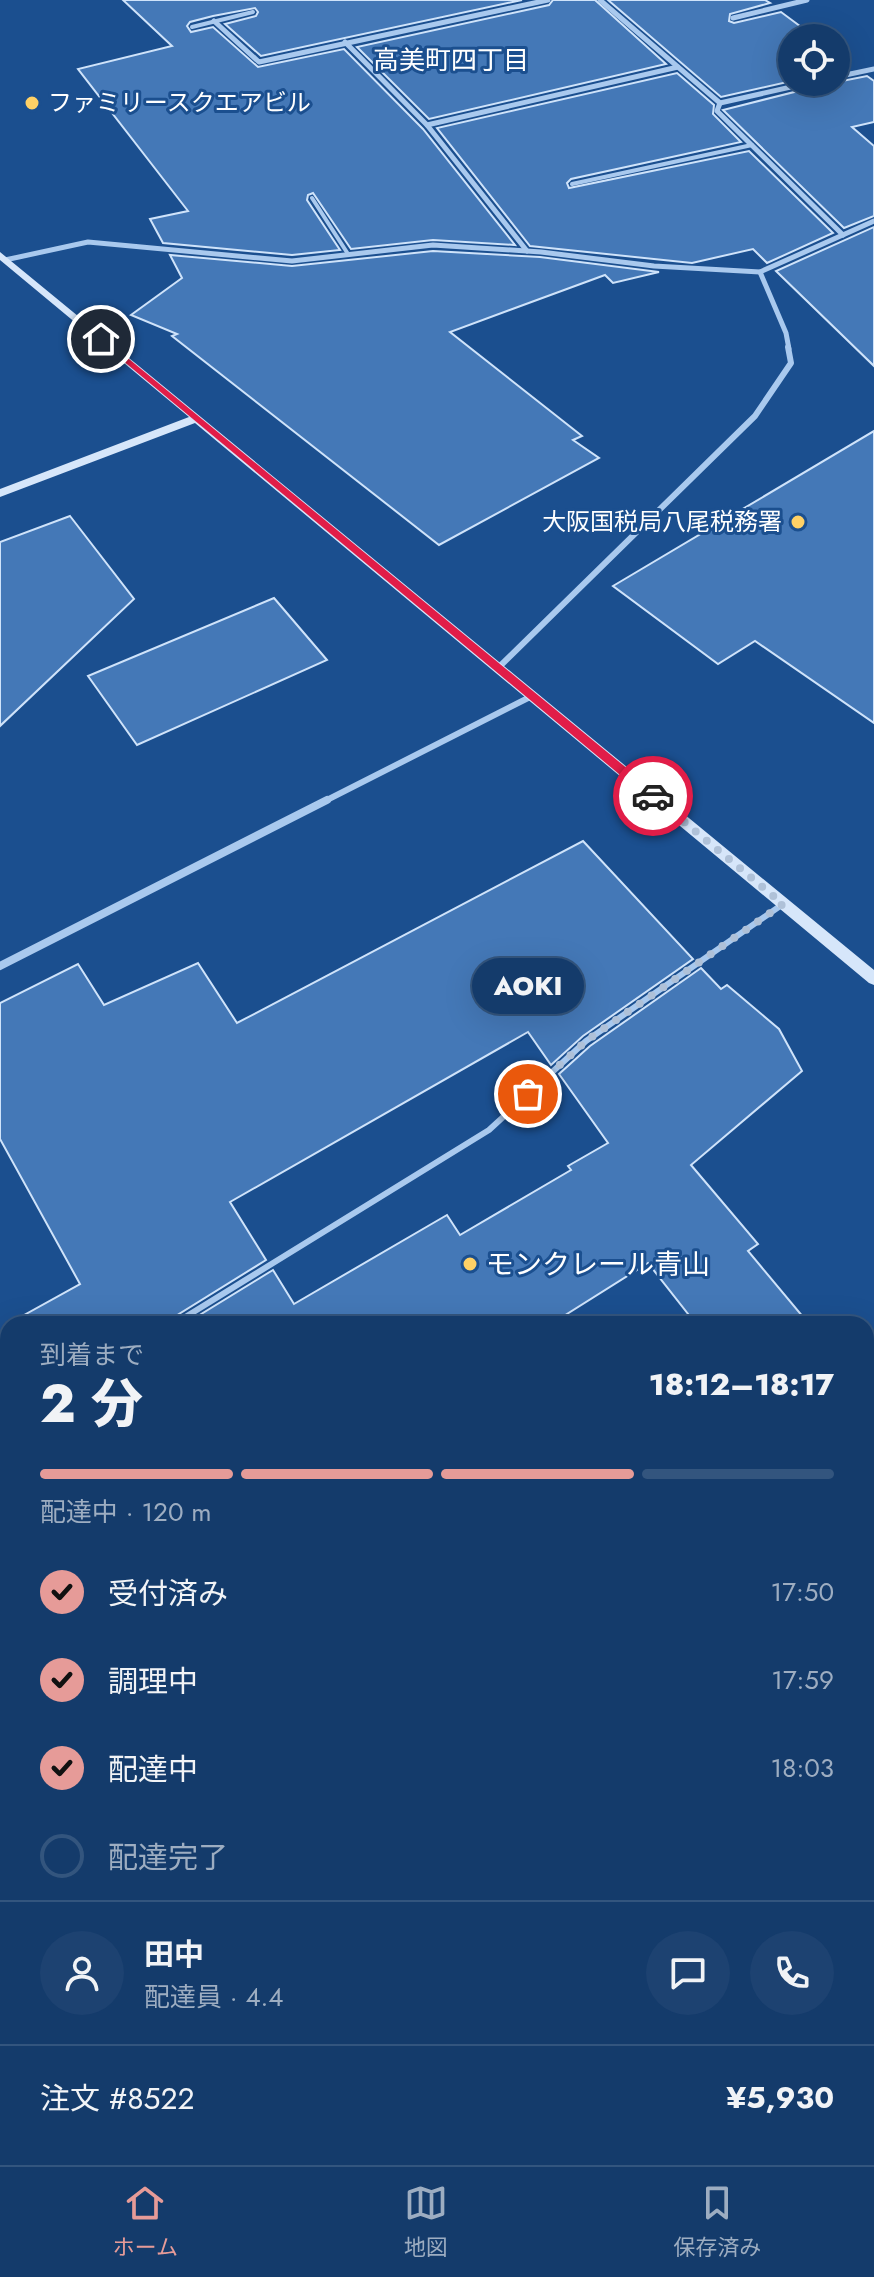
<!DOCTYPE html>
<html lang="ja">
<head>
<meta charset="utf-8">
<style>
  :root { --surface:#143b6b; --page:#1d4271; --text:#f1f3f6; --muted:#9dadc1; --line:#33557e; --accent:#e69b98 }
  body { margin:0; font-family:Jost,"Noto Sans JP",sans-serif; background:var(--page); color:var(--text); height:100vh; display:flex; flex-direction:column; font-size:30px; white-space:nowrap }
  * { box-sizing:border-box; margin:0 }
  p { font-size:26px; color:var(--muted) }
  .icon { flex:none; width:44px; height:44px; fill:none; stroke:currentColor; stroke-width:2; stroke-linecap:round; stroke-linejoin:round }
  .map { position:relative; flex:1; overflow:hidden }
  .sheet { position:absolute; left:0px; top:1316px; width:874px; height:850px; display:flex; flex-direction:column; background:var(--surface); border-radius:24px 24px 0 0; box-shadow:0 8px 32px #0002,0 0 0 2px var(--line) }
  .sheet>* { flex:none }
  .tools { position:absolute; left:778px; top:24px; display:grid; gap:16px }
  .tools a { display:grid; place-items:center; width:72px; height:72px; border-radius:50%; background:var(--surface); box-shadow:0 8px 32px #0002,0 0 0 2px var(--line); font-size:40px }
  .pin { position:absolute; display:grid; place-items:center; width:68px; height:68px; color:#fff; margin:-34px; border:4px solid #fff; border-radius:50%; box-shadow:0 2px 8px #0007 }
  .courier { position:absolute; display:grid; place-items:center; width:80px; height:80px; margin:-40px; border:6px solid #e11d48; border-radius:50%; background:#fff; color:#222; box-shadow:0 2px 10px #0007 }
  .bubble { position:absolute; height:56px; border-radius:28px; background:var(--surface); box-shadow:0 8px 32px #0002,0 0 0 2px var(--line); font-size:26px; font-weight:800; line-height:56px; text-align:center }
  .overview em { font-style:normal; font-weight:800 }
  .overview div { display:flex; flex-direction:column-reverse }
  .overview { display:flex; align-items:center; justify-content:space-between; height:136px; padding:0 40px }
  h1 { font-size:52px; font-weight:800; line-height:60px }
  .bar { display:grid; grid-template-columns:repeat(4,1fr); gap:12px 8px; align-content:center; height:96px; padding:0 40px }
  .bar i { height:10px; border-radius:6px; background:var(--line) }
  .bar .on { background:var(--accent) }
  .bar p { grid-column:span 4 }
  .line { display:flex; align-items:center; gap:20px; padding:0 40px; border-top:2px solid var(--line) }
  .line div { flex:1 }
  .round { display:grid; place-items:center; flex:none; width:84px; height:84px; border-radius:42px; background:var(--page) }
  ol { padding:0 40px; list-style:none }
  li { display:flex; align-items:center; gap:24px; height:88px }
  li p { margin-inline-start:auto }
  li .icon { padding:8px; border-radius:50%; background:var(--accent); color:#111; stroke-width:4 }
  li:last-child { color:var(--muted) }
  li i { width:44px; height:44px; border:4px solid var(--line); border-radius:50% }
  .menu { display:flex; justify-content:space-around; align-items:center; height:112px; border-top:2px solid var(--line); background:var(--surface); font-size:22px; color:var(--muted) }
  .menu a { display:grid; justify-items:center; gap:4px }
  .menu .on { color:var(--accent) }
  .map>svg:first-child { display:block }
  .building { fill:#4478b7; stroke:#cfe3fa; stroke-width:2 }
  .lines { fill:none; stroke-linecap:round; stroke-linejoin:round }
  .lane-far2 { stroke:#a9c9ee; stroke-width:4 }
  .lane-far1 { stroke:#a9c9ee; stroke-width:6 }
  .lane { stroke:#a9c9ee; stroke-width:8 }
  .street-far3 { stroke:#a9c9ee; stroke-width:5 }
  .street-far2 { stroke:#a9c9ee; stroke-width:6 }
  .street-far1 { stroke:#a9c9ee; stroke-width:8 }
  .street { stroke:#a9c9ee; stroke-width:10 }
  .secondary { fill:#d6e6fa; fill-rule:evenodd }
  .route { fill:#e11d48 }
  .done { stroke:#afc1d8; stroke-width:8; stroke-dasharray:0 14.4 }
  .poi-dot { fill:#ffd166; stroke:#1b4f8f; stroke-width:3 }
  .labels { text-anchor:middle; stroke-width:6; stroke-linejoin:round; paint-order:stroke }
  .far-poi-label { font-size:24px; fill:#fff; stroke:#1b4f8f; text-anchor:start }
  .far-neighbourhood-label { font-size:26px; fill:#fff; stroke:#1b4f8f }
  .poi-label { font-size:28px; fill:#fff; stroke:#1b4f8f; text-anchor:start }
</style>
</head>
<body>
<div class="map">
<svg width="874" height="2165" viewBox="0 0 874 2165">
  <rect width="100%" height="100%" fill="#1b4f8f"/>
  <g class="building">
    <polygon points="123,0 522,0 261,56 225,24 256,16 258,12 255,8 213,16 190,22 187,26 191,32 213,27 258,67 344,49 423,129 515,245 433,240 351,249 313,193 308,195 307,200 340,250 292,255 163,243 150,219 188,211 78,69 172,46"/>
    <polygon points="553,0 595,0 666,64 429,119 357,47 549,5"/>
    <polygon points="608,0 765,0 770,3 730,14 729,21 734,23 781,12 816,38 792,38 792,81 721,97"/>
    <polygon points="677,73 714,105 713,114 741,142 571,179 567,183 569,188 749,151 833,233 767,263 753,249 692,263 530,246 437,128"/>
    <polygon points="867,76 874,81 874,122 852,127 874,146 874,216 844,228 723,110 814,87 818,82 837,82"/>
    <polygon points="874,227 874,366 776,271"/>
    <polygon points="433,251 540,257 659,272 613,283 605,275 450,332 582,436 573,440 599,458 439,545 172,336 177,334 131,315 182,278 170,255 292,266"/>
    <polygon points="874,431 874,723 755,641 718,664 613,586"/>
    <polygon points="70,516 134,599 0,726 0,542"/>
    <polygon points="274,598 327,660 137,745 88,676"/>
    <polygon points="583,841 693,959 583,1036 551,1065 528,1032 230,1202 266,1260 171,1319 168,1324 8,1324 80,1284 0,1139 0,1003 78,964 104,1005 198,963 237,1023"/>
    <polygon points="701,968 721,989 727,985 779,1029 802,1071 691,1165 758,1244 748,1251 809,1324 696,1324 648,1263 551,1324 185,1324 273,1270 294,1304 447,1215 460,1235 571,1170 568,1166 608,1143 559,1074 590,1046"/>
  </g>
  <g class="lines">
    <g class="lane-far2">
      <polyline points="192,27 253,12"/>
      <polyline points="572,184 752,145"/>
      <polyline points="312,198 348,254"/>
    </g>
    <polyline class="lane-far1" points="174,1324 489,1130 586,1041 783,904"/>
    <polyline class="lane" points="0,1431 8,1426"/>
    <g class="street-far3">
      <polyline points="600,0 720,103 717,111 843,235"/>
      <polyline points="733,18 807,0"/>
      <polyline points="214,21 259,62 548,0"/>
      <polyline points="345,42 427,125 527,251"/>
      <polyline points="836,77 874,69"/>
      <polyline points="720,103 813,82"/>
      <polyline points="427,125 678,67"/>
      <polyline points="5,260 88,242 292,261 433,245 541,252 654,266 760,272 874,221"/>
      <polyline points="760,272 786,333 789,349"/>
    </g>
    <g class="street-far2">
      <polyline points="498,668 755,416 791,363 788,347"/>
      <polyline points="323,802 532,696"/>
    </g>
    <polyline class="street-far1" points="0,966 327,800"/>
    <g class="street">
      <polyline points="0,1803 8,1798"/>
      <polyline points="866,1857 874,1868"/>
      <polyline points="866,1933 874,1926"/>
      <polyline points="599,2165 607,2158"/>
    </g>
    <polygon class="secondary" points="0,252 874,970 874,985 869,983 195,423 0,497 0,489 189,417 0,260"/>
  </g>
  <polygon class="route" points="101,336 657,793 657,799 649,799 98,340"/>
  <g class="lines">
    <polyline class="done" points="528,1094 586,1041 783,904 653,796"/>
  </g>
  <g class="poi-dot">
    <circle cx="32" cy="103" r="8"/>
    <circle cx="798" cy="522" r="8"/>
    <circle cx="470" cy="1264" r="8"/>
  </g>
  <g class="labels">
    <g class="far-poi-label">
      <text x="48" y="111">ファミリースクエアビル</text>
      <text x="782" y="530" text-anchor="end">大阪国税局八尾税務署</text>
    </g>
    <g class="far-neighbourhood-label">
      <text x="451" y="69">高美町四丁目</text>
    </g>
    <g class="poi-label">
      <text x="486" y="1274">モンクレール青山</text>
    </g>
  </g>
</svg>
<div class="tools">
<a><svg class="icon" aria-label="locate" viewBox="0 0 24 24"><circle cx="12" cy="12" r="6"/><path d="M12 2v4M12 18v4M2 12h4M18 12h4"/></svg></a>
</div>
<div class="pin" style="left:528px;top:1094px;background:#ea580c"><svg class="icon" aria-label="bag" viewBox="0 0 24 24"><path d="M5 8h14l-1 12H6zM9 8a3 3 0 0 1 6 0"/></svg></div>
<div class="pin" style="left:101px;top:339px;background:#1f2937"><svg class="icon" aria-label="home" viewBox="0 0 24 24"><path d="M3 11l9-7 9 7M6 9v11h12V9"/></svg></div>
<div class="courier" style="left:653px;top:796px"><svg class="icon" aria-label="car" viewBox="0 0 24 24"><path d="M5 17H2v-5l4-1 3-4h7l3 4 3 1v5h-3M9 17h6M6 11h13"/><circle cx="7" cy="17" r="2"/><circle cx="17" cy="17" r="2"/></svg></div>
<div class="bubble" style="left:472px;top:958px;width:112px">AOKI</div>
<section class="sheet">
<div class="overview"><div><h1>2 分</h1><p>到着まで</p></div><em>18:12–18:17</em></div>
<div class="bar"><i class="on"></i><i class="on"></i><i class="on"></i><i></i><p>配達中 · 120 m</p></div>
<ol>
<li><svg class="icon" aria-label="check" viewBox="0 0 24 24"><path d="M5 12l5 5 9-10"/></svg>受付済み<p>17:50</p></li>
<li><svg class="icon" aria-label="check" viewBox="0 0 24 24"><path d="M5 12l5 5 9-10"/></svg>調理中<p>17:59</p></li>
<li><svg class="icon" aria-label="check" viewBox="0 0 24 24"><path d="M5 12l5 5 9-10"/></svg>配達中<p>18:03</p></li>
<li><i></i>配達完了</li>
</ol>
<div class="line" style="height:144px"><a class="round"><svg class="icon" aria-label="person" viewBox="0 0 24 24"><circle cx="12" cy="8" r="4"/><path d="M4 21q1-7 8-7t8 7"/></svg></a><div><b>田中</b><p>配達員 · 4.4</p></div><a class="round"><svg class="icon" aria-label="chat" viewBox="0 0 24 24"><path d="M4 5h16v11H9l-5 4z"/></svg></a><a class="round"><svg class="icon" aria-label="phone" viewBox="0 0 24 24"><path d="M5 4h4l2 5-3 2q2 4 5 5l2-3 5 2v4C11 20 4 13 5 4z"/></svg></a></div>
<div class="line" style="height:104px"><div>注文 #8522</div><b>¥5,930</b></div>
</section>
</div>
<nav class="menu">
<a class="on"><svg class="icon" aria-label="home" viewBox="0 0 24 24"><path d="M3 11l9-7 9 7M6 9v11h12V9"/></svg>ホーム</a>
<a><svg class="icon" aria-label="map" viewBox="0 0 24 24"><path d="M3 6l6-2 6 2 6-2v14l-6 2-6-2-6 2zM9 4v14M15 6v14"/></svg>地図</a>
<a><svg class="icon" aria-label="saved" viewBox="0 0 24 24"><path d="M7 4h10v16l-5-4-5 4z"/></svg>保存済み</a>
</nav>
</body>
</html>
